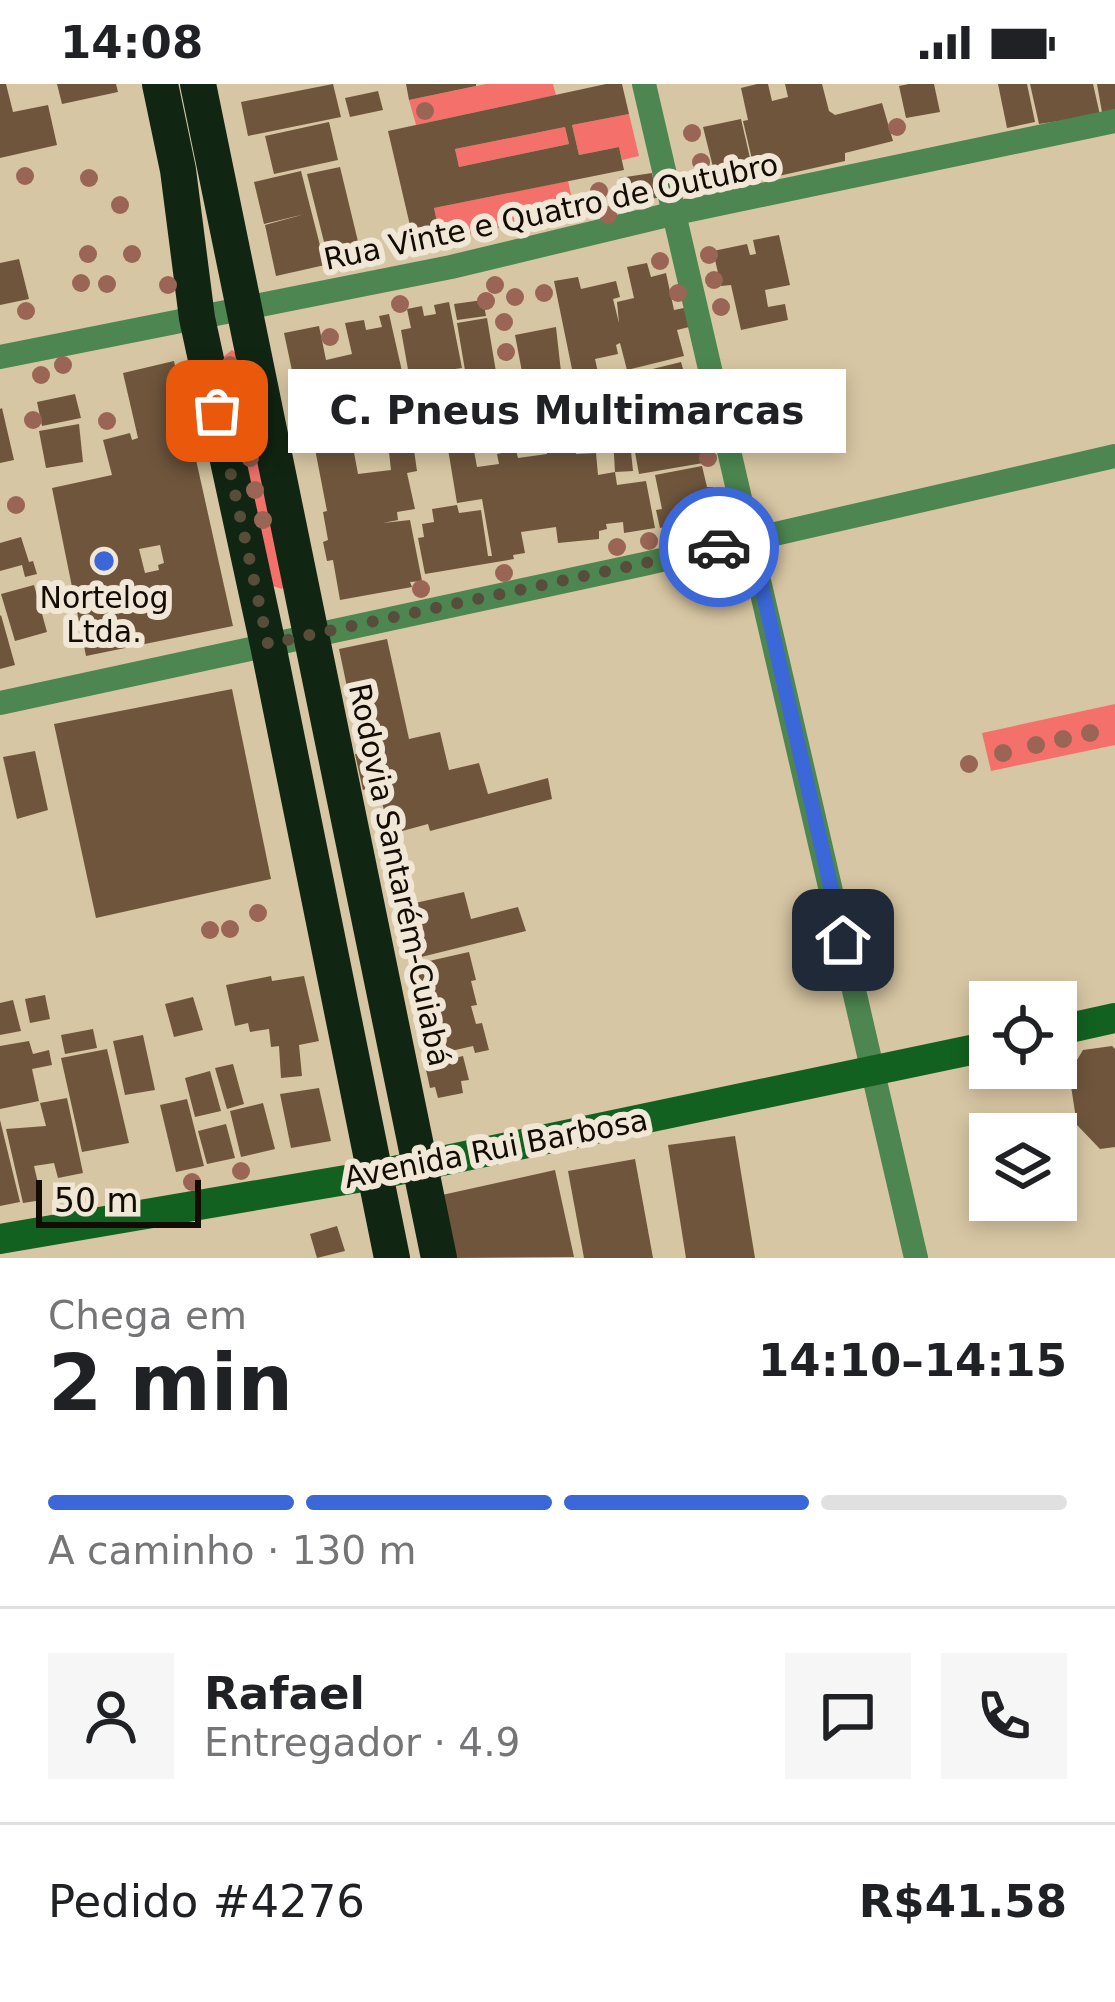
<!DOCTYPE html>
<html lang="pt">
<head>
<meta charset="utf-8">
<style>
  :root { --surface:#fff; --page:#f6f6f6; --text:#202124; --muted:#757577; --line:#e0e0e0; --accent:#3c67d8 }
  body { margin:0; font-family:"DejaVu Sans",sans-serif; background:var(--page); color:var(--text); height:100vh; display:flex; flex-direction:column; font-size:45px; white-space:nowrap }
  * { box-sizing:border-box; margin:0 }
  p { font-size:39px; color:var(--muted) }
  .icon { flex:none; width:66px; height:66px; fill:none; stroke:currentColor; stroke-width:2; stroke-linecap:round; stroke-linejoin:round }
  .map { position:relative; height:1174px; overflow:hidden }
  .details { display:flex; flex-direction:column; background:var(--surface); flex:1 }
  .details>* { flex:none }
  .controls { position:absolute; left:969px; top:897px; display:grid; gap:24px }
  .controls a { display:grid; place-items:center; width:108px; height:108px; border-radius:0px; background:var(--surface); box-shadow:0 6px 18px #0003; font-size:60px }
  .scale { position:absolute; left:36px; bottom:30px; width:165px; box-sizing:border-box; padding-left:12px; border:6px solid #120c02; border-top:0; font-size:33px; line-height:42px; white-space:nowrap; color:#120c02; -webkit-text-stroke:9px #f0e7d6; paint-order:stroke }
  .pin { position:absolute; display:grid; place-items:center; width:102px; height:102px; color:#fff; margin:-51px; border-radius:24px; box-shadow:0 6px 18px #0006 }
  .courier { position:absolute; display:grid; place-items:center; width:120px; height:120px; margin:-60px; border:9px solid #3c67d8; border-radius:50%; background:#fff; color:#222; box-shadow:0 3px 15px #0007 }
  .bubble { position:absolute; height:84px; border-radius:0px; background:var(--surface); box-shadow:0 6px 18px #0003; font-size:39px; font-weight:600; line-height:84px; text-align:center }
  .overview em { font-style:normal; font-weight:600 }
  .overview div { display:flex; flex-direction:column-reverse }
  .overview { display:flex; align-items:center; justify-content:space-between; height:204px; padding:0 48px }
  h1 { font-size:78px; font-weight:600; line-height:90px }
  .bar { display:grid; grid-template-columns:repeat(4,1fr); gap:18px 12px; align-content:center; height:144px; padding:0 48px }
  .bar i { height:15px; border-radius:9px; background:var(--line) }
  .bar .active { background:var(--accent) }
  .bar p { grid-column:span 4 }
  .line { display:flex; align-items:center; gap:30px; padding:0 48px; border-top:3px solid var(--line) }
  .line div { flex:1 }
  .round { display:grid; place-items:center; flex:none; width:126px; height:126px; border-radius:0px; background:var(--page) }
  .status { display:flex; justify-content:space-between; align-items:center; height:84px; padding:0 60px; background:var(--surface); direction:ltr }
  .status svg { height:33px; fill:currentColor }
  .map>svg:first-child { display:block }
  .green { fill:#f3716a }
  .building { fill:#6f553c; fill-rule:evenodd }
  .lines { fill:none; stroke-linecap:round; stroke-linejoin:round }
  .street { stroke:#4d8650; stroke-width:24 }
  .secondary { stroke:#136120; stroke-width:30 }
  .highway { stroke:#112612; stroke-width:36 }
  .tree { fill:#9a6555 }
  .done { stroke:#574d3a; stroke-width:12; stroke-dasharray:0 21.6 }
  .route { stroke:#3c67d8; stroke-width:15 }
  .poi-dot { fill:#3c67d8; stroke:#f0e7d6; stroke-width:4.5 }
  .labels { text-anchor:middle; stroke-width:12; stroke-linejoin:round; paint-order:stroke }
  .street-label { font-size:30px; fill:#120c02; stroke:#f0e7d6 }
  .poi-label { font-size:30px; fill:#120c02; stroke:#f0e7d6 }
</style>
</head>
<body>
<div class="status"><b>14:08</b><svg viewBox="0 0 49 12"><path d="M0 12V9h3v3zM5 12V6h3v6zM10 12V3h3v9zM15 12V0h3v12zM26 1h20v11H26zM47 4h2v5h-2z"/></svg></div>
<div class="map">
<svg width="1115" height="1174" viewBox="0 0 1115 1174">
  <rect width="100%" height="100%" fill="#d7c6a3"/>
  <g class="green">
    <polygon points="486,0 553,0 556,11 416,41 409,16"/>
    <polygon points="629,30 639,72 622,76 619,63 579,71 572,41"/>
    <polygon points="565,43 569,60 459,83 455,65"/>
    <polygon points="568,97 575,128 441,156 434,124"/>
    <polygon points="232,266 237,270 286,498 282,505 269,501 223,273"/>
    <polygon points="1115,620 1115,661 991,687 982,649"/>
  </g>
  <g class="building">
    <polygon points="0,0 6,0 13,28 48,21 57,61 0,74"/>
    <polygon points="57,0 116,0 118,8 62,20"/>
    <polygon points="333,0 341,33 248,52 241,18"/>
    <polygon points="406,0 476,0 476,2 409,16"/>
    <path d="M606,0H622L629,30L572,41L579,71L619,63L624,86L434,124L441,156L415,163L388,47ZM565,43L569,60L459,83L455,65Z"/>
    <polygon points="757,0 768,0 772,17 788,13 785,0 822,0 829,27 835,31 882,19 893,57 845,69 845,77 757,97 743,37 748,36 741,4"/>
    <polygon points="909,0 934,0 940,28 906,34 899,2"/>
    <polygon points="998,0 1027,0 1035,38 1007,44"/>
    <polygon points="1030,0 1093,0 1100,31 1039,40"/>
    <polygon points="1097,0 1115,0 1115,32 1103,34"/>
    <polygon points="378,7 383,26 350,33 345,14"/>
    <polygon points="741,35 753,87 716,95 703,43"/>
    <polygon points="329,38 338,76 274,90 265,52"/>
    <polygon points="340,83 362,174 330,182 307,90"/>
    <polygon points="301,87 325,181 276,192 265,141 305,130 264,140 254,98"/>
    <polygon points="652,89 657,114 624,119 619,94"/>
    <polygon points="779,151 790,201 765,206 768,223 785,220 788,236 741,246 731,201 721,202 713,167 747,160 750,171 756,170 753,156"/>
    <polygon points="19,175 29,215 0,221 0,179"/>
    <polygon points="647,179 651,193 666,189 674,226 684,224 689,243 677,246 684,272 627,286 620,259 616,261 618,270 595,275 604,316 546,330 542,312 527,314 515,251 556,243 562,297 574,295 554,197 578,193 581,205 616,197 620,213 613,215 619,239 617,218 634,214 627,183"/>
    <polygon points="483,216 486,232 457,236 454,220"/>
    <polygon points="449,218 462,284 435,288 438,305 412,308 401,246 411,244 407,225 422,222 424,232 436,230 434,221"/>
    <polygon points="389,230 409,318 388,322 381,291 376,292 375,287 314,298 316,307 336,303 342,332 347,331 358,390 391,386 389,368 414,366 417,387 407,389 415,425 397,428 398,436 383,439 410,436 422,497 410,498 412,503 340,516 333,476 327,477 323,458 328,456 323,428 327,427 304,308 297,310 284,249 319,242 326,276 352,270 345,239 364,236 366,246 382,243 379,232"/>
    <polygon points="487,234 498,300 468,304 457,239"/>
    <path d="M174,277L233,542L86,572L52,404L112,391L103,356L130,349L132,356L138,354L123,289ZM160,461L164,479L158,481L159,486L145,489L139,465Z"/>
    <polygon points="681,278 687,299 633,311 628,291"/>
    <polygon points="462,286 471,334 458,336 461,353 427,359 422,335 441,332 438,290"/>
    <polygon points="75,310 81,334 42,342 37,318"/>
    <polygon points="649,314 655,339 698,331 702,348 697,349 703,379 639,390 626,319"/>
    <polygon points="626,319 633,387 615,388 611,320"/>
    <polygon points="2,324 14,376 0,379 0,325"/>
    <polygon points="79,340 83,378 46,384 39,347"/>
    <polygon points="574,348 576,370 596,369 598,391 615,388 617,401 646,397 655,444 624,449 623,438 606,440 607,445 599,447 599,455 558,459 556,443 521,448 525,469 513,471 514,475 425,490 418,454 424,453 422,440 434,438 432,425 457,421 459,429 481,426 488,472 492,472 482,415 457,419 447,359 472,356 477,383 499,380 497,370 516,366 518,374 547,370 545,352"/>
    <polygon points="702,382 707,403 713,403 719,432 660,444 656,426 662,425 655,391"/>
    <polygon points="21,453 29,478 33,477 37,490 25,493 22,481 0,487 0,459"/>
    <polygon points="34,501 47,548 15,557 1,510"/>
    <polygon points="1,531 15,581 0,585 0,532"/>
    <polygon points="387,555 409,655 440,648 449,686 479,679 488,710 548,694 552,715 430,747 428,740 384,752 381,737 387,736 377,702 363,706 355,670 361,669 339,565"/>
    <polygon points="232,605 271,795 96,834 54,640"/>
    <polygon points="35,667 48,726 17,735 3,673"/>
    <polygon points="464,808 471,835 518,823 526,847 409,876 402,852 409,851 402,822"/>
    <polygon points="469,868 476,896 471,897 477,921 471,922 476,940 482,939 489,966 475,969 473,962 451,967 453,973 439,976 433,967 429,949 425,950 407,882"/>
    <polygon points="271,892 272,897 304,892 319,957 299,961 302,992 281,994 279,962 271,963 269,945 250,948 248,939 235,942 226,901"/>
    <polygon points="45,911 50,935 30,939 25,915"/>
    <polygon points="193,913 203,946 174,953 165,920"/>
    <polygon points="13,916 21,947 0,951 0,919"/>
    <polygon points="93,945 97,964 65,970 61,951"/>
    <polygon points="143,951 155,1006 125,1011 113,957"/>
    <polygon points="29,957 33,970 49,966 52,981 32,985 39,1017 0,1025 0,962"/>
    <polygon points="1112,962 1115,965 1115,1063 1100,1065 1077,1041 1069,989 1083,966"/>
    <polygon points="107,965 129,1059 82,1068 61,974"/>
    <polygon points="463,972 469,996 461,997 463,1009 438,1014 435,1003 430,1004 425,981"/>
    <polygon points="233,980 244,1020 227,1025 215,984"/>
    <polygon points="210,987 221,1027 195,1033 185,994"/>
    <polygon points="319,1004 331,1057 291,1064 280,1010"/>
    <polygon points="67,1014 83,1089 58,1094 54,1079 34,1082 42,1116 23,1119 6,1045 46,1042 40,1019"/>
    <polygon points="187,1015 204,1082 176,1088 160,1021"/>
    <polygon points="263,1019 275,1065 241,1073 230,1027"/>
    <polygon points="0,1036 20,1118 0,1122"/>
    <polygon points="226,1040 235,1074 207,1080 198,1047"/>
    <polygon points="735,1052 755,1174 686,1174 668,1061"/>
    <polygon points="635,1075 653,1174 584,1174 568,1087"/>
    <polygon points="555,1086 574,1173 453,1174 442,1111"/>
    <polygon points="337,1142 345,1167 317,1174 310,1150"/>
  </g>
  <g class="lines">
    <g class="street">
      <polyline points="644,0 916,1174"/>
      <polyline points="0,273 451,183 676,129 1115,37"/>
      <polyline points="0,619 644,480 1115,372"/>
    </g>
    <g class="secondary">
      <polyline points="1056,947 1115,934"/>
      <polyline points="0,1155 375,1091 990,962"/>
    </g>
    <g class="highway">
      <polyline points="160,0 178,86 197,234 268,561 392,1174"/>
      <polyline points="198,0 439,1174"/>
    </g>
  </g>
  <g class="tree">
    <circle cx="425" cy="27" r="9"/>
    <circle cx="897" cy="43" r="9"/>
    <circle cx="692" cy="49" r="9"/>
    <circle cx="701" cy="78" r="9"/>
    <circle cx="25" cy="92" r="9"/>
    <circle cx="89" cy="94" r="9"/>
    <circle cx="599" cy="107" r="9"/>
    <circle cx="120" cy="121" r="9"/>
    <circle cx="608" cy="131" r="9"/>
    <circle cx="88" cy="170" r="9"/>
    <circle cx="132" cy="170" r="9"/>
    <circle cx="709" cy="171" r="9"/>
    <circle cx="660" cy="177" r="9"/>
    <circle cx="714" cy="196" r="9"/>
    <circle cx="81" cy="199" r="9"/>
    <circle cx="107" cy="200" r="9"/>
    <circle cx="168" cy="201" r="9"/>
    <circle cx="495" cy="201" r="9"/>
    <circle cx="544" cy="209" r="9"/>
    <circle cx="678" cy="209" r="9"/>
    <circle cx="515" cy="213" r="9"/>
    <circle cx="486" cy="217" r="9"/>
    <circle cx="400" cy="220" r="9"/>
    <circle cx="721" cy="223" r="9"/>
    <circle cx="26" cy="227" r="9"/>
    <circle cx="504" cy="238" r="9"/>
    <circle cx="330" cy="253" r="9"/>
    <circle cx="506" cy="268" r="9"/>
    <circle cx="63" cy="281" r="9"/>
    <circle cx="230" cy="281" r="9"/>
    <circle cx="41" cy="291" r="9"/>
    <circle cx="235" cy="302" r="9"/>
    <circle cx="33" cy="336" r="9"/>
    <circle cx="107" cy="337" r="9"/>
    <circle cx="244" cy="340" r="9"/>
    <circle cx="707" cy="352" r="9"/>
    <circle cx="250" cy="374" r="9"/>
    <circle cx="708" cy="374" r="9"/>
    <circle cx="255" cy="406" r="9"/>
    <circle cx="16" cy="421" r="9"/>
    <circle cx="263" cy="436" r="9"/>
    <circle cx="649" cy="457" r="9"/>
    <circle cx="617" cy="463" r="9"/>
    <circle cx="504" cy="489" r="9"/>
    <circle cx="421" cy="505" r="9"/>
    <circle cx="1090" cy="649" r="9"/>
    <circle cx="1063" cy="655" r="9"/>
    <circle cx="1036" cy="661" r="9"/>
    <circle cx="1003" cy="669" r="9"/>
    <circle cx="969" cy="680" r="9"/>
    <circle cx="258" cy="829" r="9"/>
    <circle cx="230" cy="845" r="9"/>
    <circle cx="210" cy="846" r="9"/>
    <circle cx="241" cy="1087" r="9"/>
    <circle cx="192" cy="1098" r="9"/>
  </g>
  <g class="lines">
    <polyline class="done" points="217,327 268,560 719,463"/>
    <polyline class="route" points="719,463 751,456 843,856"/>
  </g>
  <circle class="poi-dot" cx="104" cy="477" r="12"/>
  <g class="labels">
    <g class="street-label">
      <text transform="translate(551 128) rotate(-12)" y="10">Rua Vinte e Quatro de Outubro</text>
      <text transform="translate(399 791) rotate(78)" y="10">Rodovia Santarém-Cuiabá</text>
      <text transform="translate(496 1065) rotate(-11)" y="10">Avenida Rui Barbosa</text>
    </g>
    <g class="poi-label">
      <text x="104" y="524">Nortelog<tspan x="104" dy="34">Ltda.</tspan></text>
    </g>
  </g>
</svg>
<div class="controls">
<a><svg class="icon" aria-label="locate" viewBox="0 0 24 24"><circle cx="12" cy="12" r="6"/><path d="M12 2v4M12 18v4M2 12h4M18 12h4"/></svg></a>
<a><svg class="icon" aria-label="layers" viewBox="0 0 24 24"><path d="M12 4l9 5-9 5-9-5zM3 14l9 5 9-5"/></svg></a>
</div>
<div class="scale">50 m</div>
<div class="pin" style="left:217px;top:327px;background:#ea580c"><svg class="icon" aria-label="bag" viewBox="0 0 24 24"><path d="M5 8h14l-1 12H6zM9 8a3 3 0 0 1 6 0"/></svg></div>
<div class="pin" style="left:843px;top:856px;background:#1f2937"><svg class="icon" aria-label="home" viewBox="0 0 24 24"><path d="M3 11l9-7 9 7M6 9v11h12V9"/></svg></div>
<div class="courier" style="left:719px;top:463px"><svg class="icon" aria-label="car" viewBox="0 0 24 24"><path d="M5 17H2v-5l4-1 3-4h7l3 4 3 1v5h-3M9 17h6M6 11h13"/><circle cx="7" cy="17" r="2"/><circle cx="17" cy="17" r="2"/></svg></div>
<div class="bubble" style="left:288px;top:285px;width:558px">C. Pneus Multimarcas</div>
</div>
<section class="details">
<div class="overview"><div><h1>2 min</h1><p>Chega em</p></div><em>14:10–14:15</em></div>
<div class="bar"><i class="active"></i><i class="active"></i><i class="active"></i><i></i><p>A caminho · 130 m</p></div>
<div class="line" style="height:216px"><a class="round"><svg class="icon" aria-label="person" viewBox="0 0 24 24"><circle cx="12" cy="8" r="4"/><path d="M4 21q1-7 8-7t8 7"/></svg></a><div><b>Rafael</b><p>Entregador · 4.9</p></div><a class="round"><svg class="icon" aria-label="chat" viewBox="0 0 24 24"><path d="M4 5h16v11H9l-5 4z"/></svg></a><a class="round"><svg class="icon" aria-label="phone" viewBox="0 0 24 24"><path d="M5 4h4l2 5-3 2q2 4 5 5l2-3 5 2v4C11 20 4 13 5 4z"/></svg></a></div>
<div class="line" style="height:156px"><div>Pedido #4276</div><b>R$41.58</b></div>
</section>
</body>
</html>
